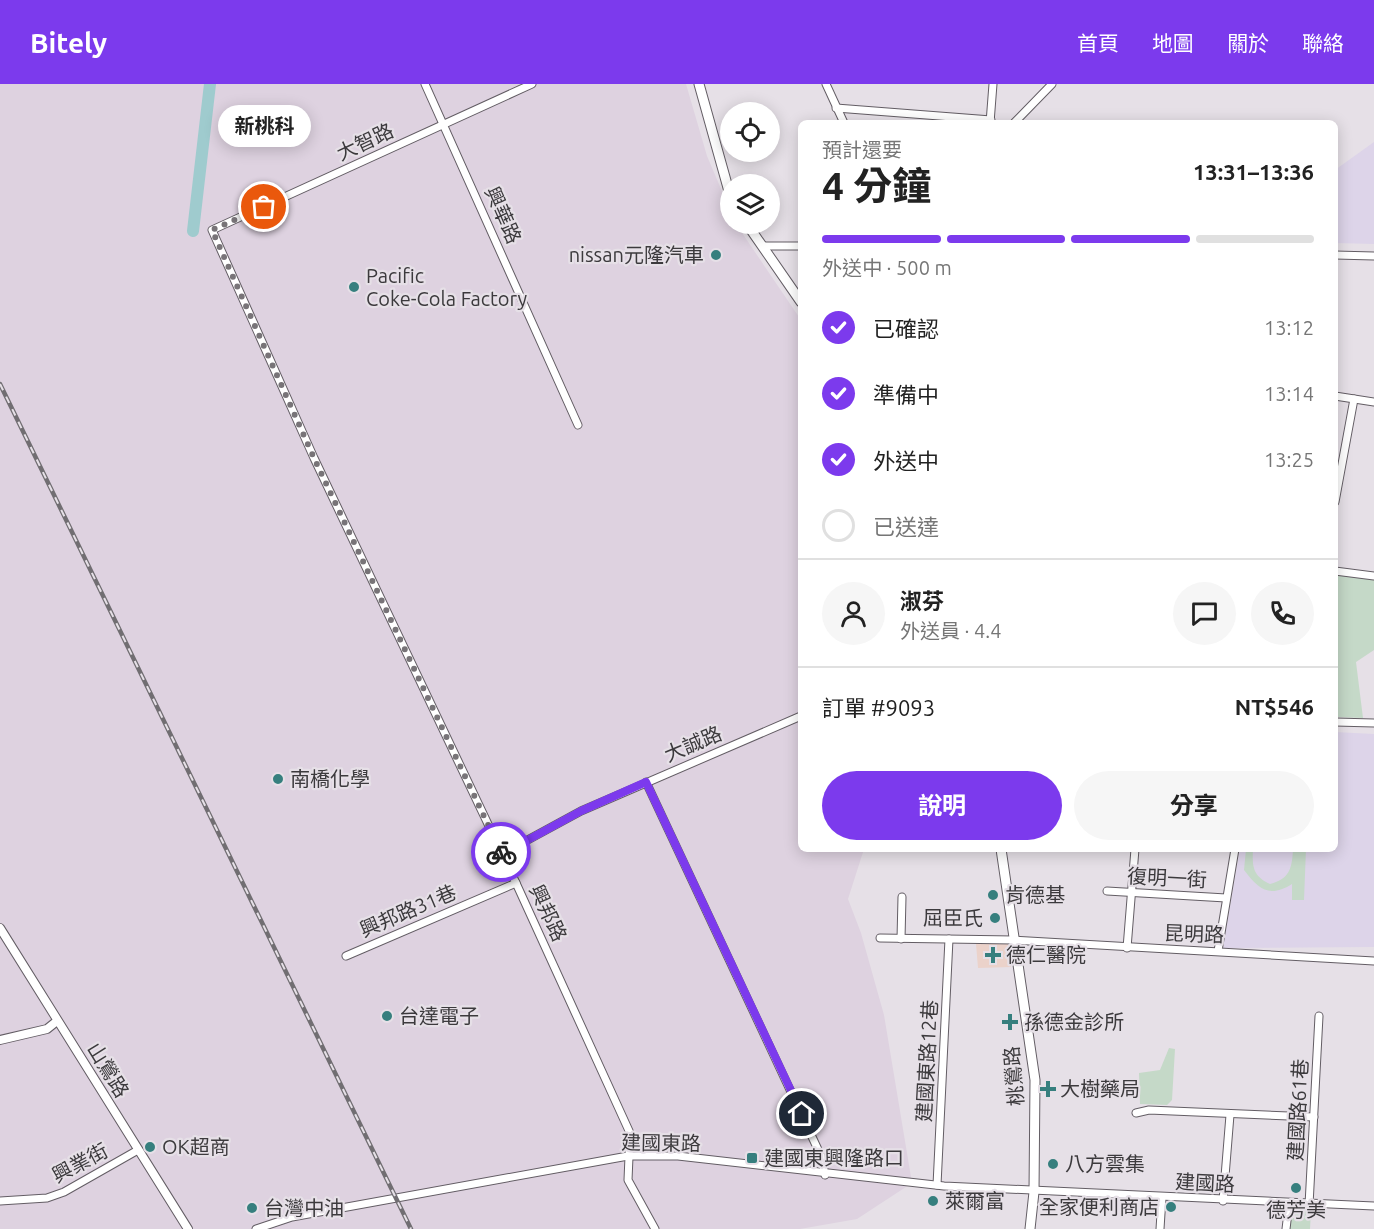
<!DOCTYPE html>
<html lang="zh-TW">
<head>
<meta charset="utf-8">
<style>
  :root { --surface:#fff; --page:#f6f6f6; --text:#222; --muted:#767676; --line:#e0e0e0; --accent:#7c3aed }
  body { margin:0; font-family:Ubuntu,"Noto Sans TC",sans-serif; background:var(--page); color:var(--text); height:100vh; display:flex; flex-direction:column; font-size:22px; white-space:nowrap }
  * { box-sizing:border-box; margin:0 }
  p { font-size:20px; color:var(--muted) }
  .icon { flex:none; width:33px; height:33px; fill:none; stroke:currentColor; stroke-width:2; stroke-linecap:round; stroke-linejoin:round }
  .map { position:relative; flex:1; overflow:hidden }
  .panel { position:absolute; left:798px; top:36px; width:540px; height:732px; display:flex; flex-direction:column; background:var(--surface); border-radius:9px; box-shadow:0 3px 15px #0003 }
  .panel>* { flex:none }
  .tools { position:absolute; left:720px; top:18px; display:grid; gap:12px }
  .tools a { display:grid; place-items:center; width:60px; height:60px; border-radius:50%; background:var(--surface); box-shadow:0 3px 15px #0003; font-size:30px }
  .pin { position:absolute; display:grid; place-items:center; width:51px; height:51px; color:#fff; margin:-26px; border:3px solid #fff; border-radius:50%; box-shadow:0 2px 6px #0007 }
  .courier { position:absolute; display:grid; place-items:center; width:60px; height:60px; margin:-30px; border:4px solid #7c3aed; border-radius:50%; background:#fff; color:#222; box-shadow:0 2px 8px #0007 }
  .bubble { position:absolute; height:42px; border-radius:21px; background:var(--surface); box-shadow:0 3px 15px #0003; font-size:20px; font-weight:700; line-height:42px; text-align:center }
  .summary em { font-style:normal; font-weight:700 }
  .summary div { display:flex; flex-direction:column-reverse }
  .summary { display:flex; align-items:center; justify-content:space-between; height:102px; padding:0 24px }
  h1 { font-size:39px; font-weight:700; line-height:45px }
  .bar { display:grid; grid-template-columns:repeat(4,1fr); gap:9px 6px; align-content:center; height:72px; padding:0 24px }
  .bar i { height:8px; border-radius:4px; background:var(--line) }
  .bar .active { background:var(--accent) }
  .bar p { grid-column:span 4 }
  .line { display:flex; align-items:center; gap:15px; padding:0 24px; border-top:2px solid var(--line) }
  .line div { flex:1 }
  .round { display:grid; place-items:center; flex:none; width:63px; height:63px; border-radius:32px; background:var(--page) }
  ol { padding:0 24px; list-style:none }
  li { display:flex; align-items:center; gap:18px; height:66px }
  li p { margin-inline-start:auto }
  li .icon { padding:6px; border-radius:50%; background:var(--accent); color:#fff; stroke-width:4 }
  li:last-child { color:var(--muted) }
  li i { width:33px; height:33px; border:3px solid var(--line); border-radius:50% }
  .cta { display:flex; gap:12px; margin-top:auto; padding:12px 24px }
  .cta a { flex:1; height:69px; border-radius:36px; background:var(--accent); color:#fff; font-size:24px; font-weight:700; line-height:69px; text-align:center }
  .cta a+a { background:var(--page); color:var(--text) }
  header { display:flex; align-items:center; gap:36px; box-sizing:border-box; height:84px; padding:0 30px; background:var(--accent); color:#fff }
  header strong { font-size:28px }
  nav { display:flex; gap:33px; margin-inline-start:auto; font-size:21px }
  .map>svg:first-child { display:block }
  .built { fill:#ded2e0 }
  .education { fill:#ddd4e9 }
  .medical { fill:#ebd2ca }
  .green { fill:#c5d9c8 }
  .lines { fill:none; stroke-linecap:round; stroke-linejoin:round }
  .river { stroke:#9fcbce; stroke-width:12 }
  .minor-casing { stroke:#635d64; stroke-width:9 }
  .tertiary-casing { stroke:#635d64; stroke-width:10 }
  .secondary-casing { stroke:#635d64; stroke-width:11 }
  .minor { stroke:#fff; stroke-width:7 }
  .tertiary { stroke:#fff; stroke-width:8 }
  .secondary { stroke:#fff; stroke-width:9 }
  .rail-casing { stroke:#716e72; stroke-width:4.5 }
  .rail { stroke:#e6e0e7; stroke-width:2; stroke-dasharray:7; stroke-linecap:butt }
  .done { stroke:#787478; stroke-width:6; stroke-dasharray:0 10.8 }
  .route { stroke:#7c3aed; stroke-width:8 }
  .poi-dot { fill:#367f7e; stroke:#e6e0e7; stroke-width:2 }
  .labels { text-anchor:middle; stroke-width:4.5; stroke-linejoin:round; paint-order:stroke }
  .street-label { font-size:20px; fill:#3c3a3d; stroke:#e6e0e7 }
  .poi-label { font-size:20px; fill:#3c3a3d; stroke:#e6e0e7; text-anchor:start }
</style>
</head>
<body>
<header>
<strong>Bitely</strong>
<nav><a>首頁</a><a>地圖</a><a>關於</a><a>聯絡</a></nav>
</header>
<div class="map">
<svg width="1374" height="1145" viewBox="0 0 1374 1145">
  <rect width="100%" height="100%" fill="#e6e0e7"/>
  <polygon class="built" points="0,0 686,0 707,72 730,126 730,140 736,140 801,236 801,765 864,765 848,815 861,849 884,931 912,1099 857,1135 800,1145 0,1145"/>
  <g class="education">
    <polygon points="1374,58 1374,160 1335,159 1335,86"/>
    <polygon points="1335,648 1374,650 1374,863 1223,864 1240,765 1335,765"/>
  </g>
  <polygon class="medical" points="976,860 1008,860 1011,883 978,884"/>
  <g class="green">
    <polygon points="1335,488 1374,492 1374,566 1356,578 1363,634 1335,633"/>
    <path d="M1246,765H1253C1252,783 1253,792 1270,800C1290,795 1292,784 1293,765H1306L1304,816H1292V800C1270,814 1259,806 1244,786Z"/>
    <polygon points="1169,964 1175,965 1172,1016 1167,1021 1140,1020 1139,989 1160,986"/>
    <polygon points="1290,1125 1311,1126 1310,1145 1289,1145"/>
  </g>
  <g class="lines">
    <polyline class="river" points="193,147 210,0"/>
    <defs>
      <g id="minor">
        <polyline points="425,0 578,341"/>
        <polyline points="532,0 212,146 314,374 516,799 630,1049 628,1096 655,1145"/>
        <polyline points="826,0 844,39"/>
        <polyline points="836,24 991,36"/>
        <polyline points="990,39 993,0"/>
        <polyline points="1014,39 1052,0"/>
        <polyline points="763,162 801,162"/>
        <polyline points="1335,171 1374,172"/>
        <polyline points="1335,312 1374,318"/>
        <polyline points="1335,418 1354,315"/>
        <polyline points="1335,487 1374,492"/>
        <polyline points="1335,638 1374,639"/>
        <polyline points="646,698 821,1072 825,1091"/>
        <polyline points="502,770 581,727 801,632"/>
        <polyline points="1107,807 1226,814"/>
        <polyline points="880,854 1013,856 1374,877"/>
        <polyline points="901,855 902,813"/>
        <polyline points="1127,864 1135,765"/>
        <polyline points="1218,867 1235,765"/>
        <polyline points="346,872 516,799"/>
        <polyline points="1136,1029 1149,1026 1314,1033"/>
        <polyline points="937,1101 949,855"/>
        <polyline points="0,1117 47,1114 64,1108 138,1066"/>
        <polyline points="1223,1117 1230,1031"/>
        <polyline points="1309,1121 1319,932"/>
        <polyline points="256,1145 292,1133 628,1072 678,1072 944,1102 1374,1122"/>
        <polyline points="1160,1145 1162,1114"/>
        <polyline points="1286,1145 1289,1120"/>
      </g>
      <g id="tertiary">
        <polyline points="0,844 188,1145"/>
        <polyline points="0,956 47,945 57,937"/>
      </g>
      <g id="secondary">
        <polyline points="699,0 730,111"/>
        <polyline points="747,140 801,218"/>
        <polyline points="1001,765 1035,996 1034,1108 1030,1145"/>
      </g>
    </defs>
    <use href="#minor" class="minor-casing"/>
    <use href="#tertiary" class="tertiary-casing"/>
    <use href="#secondary" class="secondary-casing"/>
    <use href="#minor" class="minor"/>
    <use href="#tertiary" class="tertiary"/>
    <use href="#secondary" class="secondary"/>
    <defs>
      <polyline id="rail" points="0,300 411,1145"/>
    </defs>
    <use href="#rail" class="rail-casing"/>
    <use href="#rail" class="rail"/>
  </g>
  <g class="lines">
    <polyline class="done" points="264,123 212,146 314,374 501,768"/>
    <polyline class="route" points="501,768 502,770 581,727 646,698 802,1030"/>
  </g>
  <g class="poi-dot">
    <circle cx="716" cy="171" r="6"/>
    <circle cx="354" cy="203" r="6"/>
    <circle cx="278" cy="695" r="6"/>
    <circle cx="993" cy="811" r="6"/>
    <circle cx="995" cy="834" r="6"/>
    <path d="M990 862h6v6h6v6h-6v6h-6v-6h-6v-6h6z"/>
    <circle cx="387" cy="932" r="6"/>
    <path d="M1007 929h6v6h6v6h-6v6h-6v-6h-6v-6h6z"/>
    <path d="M1045 996h6v6h6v6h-6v6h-6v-6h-6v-6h6z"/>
    <circle cx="150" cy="1063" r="6"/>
    <rect x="746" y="1068" width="12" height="12" rx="3"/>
    <circle cx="1053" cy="1080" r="6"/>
    <circle cx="1296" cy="1104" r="6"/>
    <circle cx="933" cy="1117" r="6"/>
    <circle cx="1171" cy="1123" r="6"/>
    <circle cx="252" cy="1124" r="6"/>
  </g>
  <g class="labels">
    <g class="street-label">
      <text transform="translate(365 58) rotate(-25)" y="7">大智路</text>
      <text transform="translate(503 131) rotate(66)" y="7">興華路</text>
      <text transform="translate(693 660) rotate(-23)" y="7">大誠路</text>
      <text transform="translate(1167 794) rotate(3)" y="7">復明一街</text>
      <text transform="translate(408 827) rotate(-23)" y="7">興邦路31巷</text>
      <text transform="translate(548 829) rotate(65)" y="7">興邦路</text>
      <text transform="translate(1194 850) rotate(2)" y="7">昆明路</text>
      <text transform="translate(927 977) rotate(-87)" y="7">建國東路12巷</text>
      <text transform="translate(108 986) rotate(58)" y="7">山鶯路</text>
      <text transform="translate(1014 992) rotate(-95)" y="7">桃鶯路</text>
      <text transform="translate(1298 1026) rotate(-87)" y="7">建國路61巷</text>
      <text transform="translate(661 1059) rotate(1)" y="7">建國東路</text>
      <text transform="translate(80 1079) rotate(-28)" y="7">興業街</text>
      <text transform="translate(1205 1099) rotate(3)" y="7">建國路</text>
    </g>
    <g class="poi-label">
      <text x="704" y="178" text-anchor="end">nissan元隆汽車</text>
      <text x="366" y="199">Pacific<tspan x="366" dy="23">Coke-Cola Factory</tspan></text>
      <text x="290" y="702">南橋化學</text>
      <text x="1005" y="818">肯德基</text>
      <text x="983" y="841" text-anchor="end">屈臣氏</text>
      <text x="1006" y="878">德仁醫院</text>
      <text x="399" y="939">台達電子</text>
      <text x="1024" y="945">孫德金診所</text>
      <text x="1060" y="1012">大樹藥局</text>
      <text x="162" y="1070">OK超商</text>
      <text x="764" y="1081">建國東興隆路口</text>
      <text x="1065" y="1087">八方雲集</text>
      <text x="945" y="1124">萊爾富</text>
      <text x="1159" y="1130" text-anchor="end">全家便利商店</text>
      <text x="264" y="1131">台灣中油</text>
      <text x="1296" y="1133" text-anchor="middle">德芳美</text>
    </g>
  </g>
</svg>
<div class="tools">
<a><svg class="icon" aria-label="locate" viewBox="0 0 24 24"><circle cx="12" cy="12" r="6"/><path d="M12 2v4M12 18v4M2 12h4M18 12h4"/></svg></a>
<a><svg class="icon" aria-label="layers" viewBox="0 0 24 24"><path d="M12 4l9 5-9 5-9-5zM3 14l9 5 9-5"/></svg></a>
</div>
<div class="pin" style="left:264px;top:123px;background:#ea580c"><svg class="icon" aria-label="bag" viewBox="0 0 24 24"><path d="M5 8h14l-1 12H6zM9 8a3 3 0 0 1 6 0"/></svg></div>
<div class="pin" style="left:802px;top:1030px;background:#1f2937"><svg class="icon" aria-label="home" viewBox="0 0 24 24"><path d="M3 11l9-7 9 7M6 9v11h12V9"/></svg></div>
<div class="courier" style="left:501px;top:768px"><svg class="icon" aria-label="bike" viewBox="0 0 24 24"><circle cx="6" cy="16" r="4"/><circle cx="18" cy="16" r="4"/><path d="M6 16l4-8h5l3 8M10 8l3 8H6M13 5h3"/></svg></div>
<div class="bubble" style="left:218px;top:21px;width:93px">新桃科</div>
<section class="panel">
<div class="summary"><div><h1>4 分鐘</h1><p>預計還要</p></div><em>13:31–13:36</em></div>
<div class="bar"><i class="active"></i><i class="active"></i><i class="active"></i><i></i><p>外送中 · 500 m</p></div>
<ol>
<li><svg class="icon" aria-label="check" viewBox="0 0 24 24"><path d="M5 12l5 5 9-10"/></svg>已確認<p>13:12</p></li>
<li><svg class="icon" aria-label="check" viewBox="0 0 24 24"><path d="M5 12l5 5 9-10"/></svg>準備中<p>13:14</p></li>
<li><svg class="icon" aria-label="check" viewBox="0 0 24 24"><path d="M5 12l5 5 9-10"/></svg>外送中<p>13:25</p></li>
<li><i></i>已送達</li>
</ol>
<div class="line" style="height:108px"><a class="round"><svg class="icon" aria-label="person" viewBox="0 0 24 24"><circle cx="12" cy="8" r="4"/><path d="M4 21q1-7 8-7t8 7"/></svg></a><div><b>淑芬</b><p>外送員 · 4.4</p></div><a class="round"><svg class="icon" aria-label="chat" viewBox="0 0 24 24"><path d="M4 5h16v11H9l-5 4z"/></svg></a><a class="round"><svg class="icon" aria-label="phone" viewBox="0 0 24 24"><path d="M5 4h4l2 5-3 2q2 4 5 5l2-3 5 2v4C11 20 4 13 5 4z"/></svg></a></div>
<div class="line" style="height:78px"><div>訂單 #9093</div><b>NT$546</b></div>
<div class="cta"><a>說明</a><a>分享</a></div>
</section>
</div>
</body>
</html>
